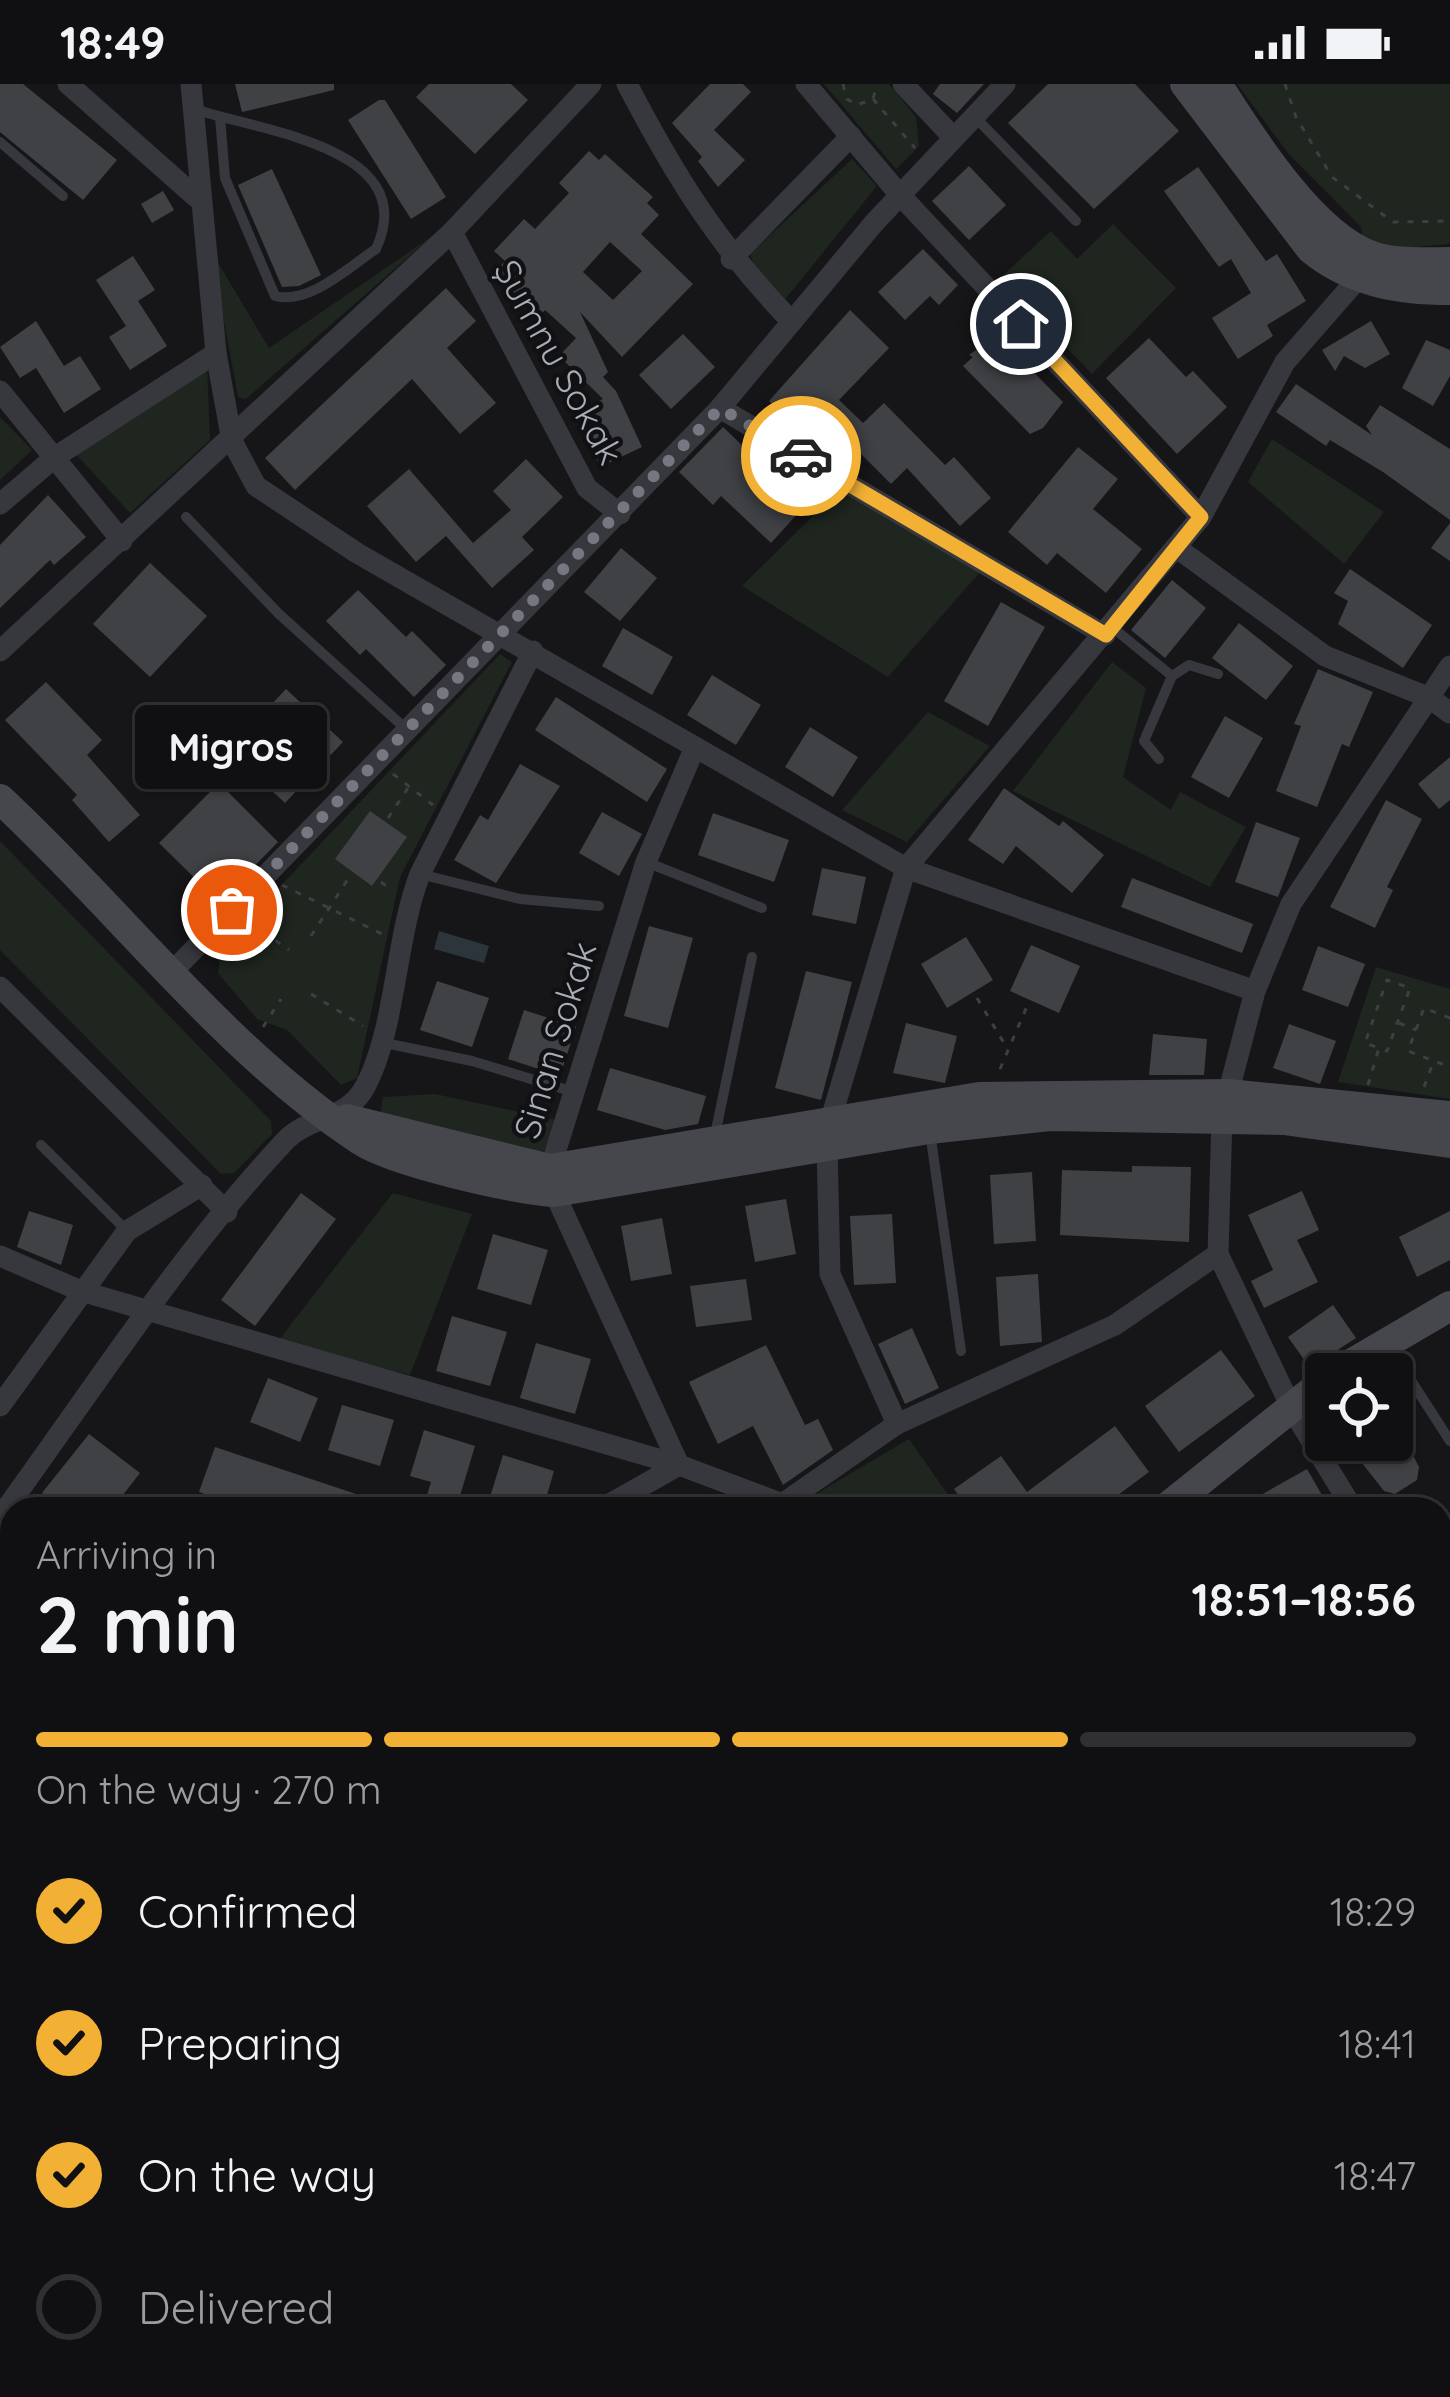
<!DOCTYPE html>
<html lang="en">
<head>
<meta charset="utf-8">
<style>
  :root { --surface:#101012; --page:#19191b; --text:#f1f3f6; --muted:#9c9d9f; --line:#303032; --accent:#f2b134 }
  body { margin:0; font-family:Quicksand,sans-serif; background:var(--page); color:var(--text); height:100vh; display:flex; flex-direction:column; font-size:45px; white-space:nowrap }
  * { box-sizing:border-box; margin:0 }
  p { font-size:39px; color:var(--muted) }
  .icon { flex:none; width:66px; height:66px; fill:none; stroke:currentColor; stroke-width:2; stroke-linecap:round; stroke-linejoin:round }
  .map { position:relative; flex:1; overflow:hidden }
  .sheet { position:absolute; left:0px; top:1413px; width:1452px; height:900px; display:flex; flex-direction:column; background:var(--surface); border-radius:36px 36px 0 0; box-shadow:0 3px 9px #0004,0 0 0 3px var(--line) }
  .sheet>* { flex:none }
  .tools { position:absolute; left:1305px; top:1269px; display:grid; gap:24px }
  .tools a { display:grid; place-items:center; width:108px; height:108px; border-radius:12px; background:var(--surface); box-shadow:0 3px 9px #0004,0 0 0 3px var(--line); font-size:60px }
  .pin { position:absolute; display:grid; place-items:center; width:102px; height:102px; color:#fff; margin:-51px; border:6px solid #fff; border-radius:50%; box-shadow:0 3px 12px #0007 }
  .courier { position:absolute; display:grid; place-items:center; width:120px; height:120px; margin:-60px; border:9px solid #f2b134; border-radius:50%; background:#fff; color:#222; box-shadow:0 3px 15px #0007 }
  .bubble { position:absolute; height:84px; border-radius:12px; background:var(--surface); box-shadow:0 3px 9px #0004,0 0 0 3px var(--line); font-size:39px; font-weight:700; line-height:84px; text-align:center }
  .overview em { font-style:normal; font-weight:700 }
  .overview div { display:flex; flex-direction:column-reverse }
  .overview { display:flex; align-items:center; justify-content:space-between; height:204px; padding:0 36px }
  h1 { font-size:78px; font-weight:700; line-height:90px }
  .bar { display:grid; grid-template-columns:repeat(4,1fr); gap:18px 12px; align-content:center; height:144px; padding:0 36px }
  .bar i { height:15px; border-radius:9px; background:var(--line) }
  .bar .on { background:var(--accent) }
  .bar p { grid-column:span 4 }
  ol { padding:0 36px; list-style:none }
  li { display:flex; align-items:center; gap:36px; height:132px }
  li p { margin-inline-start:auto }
  li .icon { padding:12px; border-radius:50%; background:var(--accent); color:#111; stroke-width:4 }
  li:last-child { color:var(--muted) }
  li i { width:66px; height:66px; border:6px solid var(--line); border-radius:50% }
  .status { display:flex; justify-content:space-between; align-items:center; height:84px; padding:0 60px; background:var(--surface); direction:ltr }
  .status svg { height:33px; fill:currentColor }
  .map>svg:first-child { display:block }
  .green { fill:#1e261f }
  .water { fill:#2c353c }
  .building { fill:#404145; fill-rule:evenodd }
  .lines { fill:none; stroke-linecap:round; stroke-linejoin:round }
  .path { stroke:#3d3f44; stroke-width:3; stroke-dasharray:6 9; stroke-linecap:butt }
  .service { stroke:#37383d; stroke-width:10 }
  .minor { stroke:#37383d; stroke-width:21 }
  .tertiary { stroke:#37383d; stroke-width:27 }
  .secondary { stroke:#45474d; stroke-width:30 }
  .done { stroke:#757880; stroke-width:12; stroke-dasharray:0 21.6 }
  .route { stroke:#f2b134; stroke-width:15 }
  .labels { text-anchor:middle; stroke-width:9; stroke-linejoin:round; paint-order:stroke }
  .street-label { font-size:36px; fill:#a8adb8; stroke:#111113 }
</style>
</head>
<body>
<div class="status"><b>18:49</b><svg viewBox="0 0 49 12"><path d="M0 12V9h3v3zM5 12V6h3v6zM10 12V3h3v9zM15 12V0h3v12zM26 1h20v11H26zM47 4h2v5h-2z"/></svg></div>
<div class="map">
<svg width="1450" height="2313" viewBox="0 0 1450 2313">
  <rect width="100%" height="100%" fill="#161618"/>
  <g class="green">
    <polygon points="824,0 889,0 916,33 919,62 896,85"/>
    <polygon points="1237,0 1450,0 1450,160 1364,167 1361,143 1288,69"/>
    <polygon points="852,75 877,102 782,219 759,196 750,170"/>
    <polygon points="1113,140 1176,204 1092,290 1000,194 1051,147 1077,175"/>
    <polygon points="431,153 246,315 238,313 211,167 269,264"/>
    <polygon points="207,282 210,356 130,429 75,369"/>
    <polygon points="0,333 32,366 0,396"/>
    <polygon points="1272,355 1384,428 1344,480 1248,398"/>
    <polygon points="840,405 981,487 888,593 742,502"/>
    <polygon points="500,570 512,578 400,793 357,994 341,1001 287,946 257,935 218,889 221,865"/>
    <polygon points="1112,578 1146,604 1123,693 1171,726 1180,708 1246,743 1210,803 1013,707"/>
    <polygon points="928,628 990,662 907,758 842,726"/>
    <polygon points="0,757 271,1037 272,1050 234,1089 221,1090 0,866"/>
    <polygon points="1376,883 1450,905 1450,1015 1338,998"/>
    <polygon points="435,1010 557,1036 539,1078 380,1033 383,1013"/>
    <polygon points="393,1109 472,1130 410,1291 278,1257"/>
    <polygon points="909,1355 958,1425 815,1425 816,1410"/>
    <polygon points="0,1515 12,1519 12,1732 0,1734"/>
    <polygon points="12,1758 12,1992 0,1985 0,1765"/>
    <polygon points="1450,2031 1450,2241 1440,2232 1440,2035"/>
  </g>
  <polygon class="water" points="439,847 489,862 484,879 434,865"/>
  <g class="building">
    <polygon points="0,0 23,0 117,76 83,116 0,48"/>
    <polygon points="235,0 334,0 334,6 242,28"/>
    <polygon points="429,0 511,0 528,16 475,70 416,13"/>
    <polygon points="710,0 743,0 751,8 714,46 745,76 718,103 698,77 702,73 672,39"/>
    <polygon points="940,0 984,0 957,29 933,10"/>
    <polygon points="1048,0 1135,0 1179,47 1094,125 1008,39"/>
    <polygon points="379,16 385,16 446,113 411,135 348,36"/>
    <path d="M589,67L599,76L605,70L653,113L647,119L659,131L641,150L693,200L622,273L580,228L608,288L603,293L616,307L642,363L600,383L575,327L603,315L559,272L576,254L545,226L540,232L493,190L505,177L494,167L524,135L535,145L550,129L569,109L559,99ZM610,158L642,187L613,216L583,188Z"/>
    <polygon points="969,82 1006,121 969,156 932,117"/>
    <polygon points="1198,83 1266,177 1277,170 1306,217 1267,241 1273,252 1238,275 1212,234 1251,209 1231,175 1219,183 1164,107"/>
    <polygon points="272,85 321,191 299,202 282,203 238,101"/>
    <polygon points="163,107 174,126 152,139 141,120"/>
    <polygon points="923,165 958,201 939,221 930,212 905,236 878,208"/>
    <polygon points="133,172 155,206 138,217 167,262 130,286 109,253 126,242 96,196"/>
    <polygon points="446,204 476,237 447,264 496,319 460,350 412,295 295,406 265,374"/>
    <polygon points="850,226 889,264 839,316 863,339 884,319 945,381 954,373 991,414 960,442 907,384 891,400 829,338 811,357 769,317"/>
    <polygon points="36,237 64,282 80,272 101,305 64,329 36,284 20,294 0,263"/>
    <polygon points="1371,237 1390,270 1365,284 1344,272 1335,287 1322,266"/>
    <polygon points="683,250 715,283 671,325 639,291"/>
    <polygon points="997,251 1063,318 1043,344 1030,350 963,282 973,273 969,271"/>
    <polygon points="1149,254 1186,293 1193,287 1227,323 1177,370 1106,294"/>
    <polygon points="1426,256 1450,266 1450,292 1433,322 1402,304"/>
    <polygon points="1296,300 1372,351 1366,342 1380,321 1450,365 1450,436 1383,388 1330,356 1326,362 1276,328"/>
    <polygon points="723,343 768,386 777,375 819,406 771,459 721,412 713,421 679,388"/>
    <polygon points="1078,363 1118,395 1093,425 1142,465 1106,509 1057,469 1047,481 1008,448"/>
    <polygon points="526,375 563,413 522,453 534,466 492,504 446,452 416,478 367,422 409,385 473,459 511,426 493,407"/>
    <polygon points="48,411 86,453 54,481 50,476 0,524 0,461"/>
    <polygon points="1450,439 1450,477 1431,464"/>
    <polygon points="621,464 657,494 620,537 584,508"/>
    <polygon points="150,479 207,532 150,593 93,540"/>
    <polygon points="1350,485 1432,541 1403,584 1338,540 1348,517 1334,509"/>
    <polygon points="1172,496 1206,524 1165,574 1131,546"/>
    <polygon points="358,506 406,553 412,547 446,581 414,613 366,565 360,571 326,537"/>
    <polygon points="1001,518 1045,543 988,642 944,617"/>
    <polygon points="1239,539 1293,582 1266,616 1212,574"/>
    <polygon points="623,544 673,573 652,611 602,582"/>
    <polygon points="1318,585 1373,608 1349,663 1342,660 1317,723 1276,707 1301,642 1294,640"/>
    <polygon points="712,591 761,621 736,661 687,631"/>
    <polygon points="46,598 102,656 87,671 140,731 109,758 72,716 77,711 5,636"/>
    <polygon points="286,605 343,658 285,719 228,666"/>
    <polygon points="556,613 667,685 647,718 535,646"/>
    <polygon points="1225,632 1263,654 1229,714 1191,693"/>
    <polygon points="810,643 858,673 833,713 785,683"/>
    <polygon points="1450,673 1450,716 1439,725 1418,700"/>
    <polygon points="520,680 560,702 496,799 454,776 480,731 488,736"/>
    <polygon points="219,699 278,758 219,818 159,759"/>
    <polygon points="1004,704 1059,742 1063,737 1104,771 1072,809 1016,762 1003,780 968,756"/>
    <polygon points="1386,716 1422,735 1387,803 1393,806 1375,844 1330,823"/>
    <polygon points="370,727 407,753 372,802 335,775"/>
    <polygon points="602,728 642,750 619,792 579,769"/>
    <polygon points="713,729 789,756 774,798 698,771"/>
    <polygon points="1256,738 1300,754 1278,813 1235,798"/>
    <polygon points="822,784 866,793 856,840 812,831"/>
    <polygon points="1132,794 1253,840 1242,869 1121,823"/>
    <polygon points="649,842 693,854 668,944 624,932"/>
    <polygon points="966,853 993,896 947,924 921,880"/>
    <polygon points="1031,861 1080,882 1059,929 1010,907"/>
    <polygon points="1318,862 1365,880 1348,923 1302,906"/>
    <polygon points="806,887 852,898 821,1016 775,1004"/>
    <polygon points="437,897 489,914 472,963 420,946"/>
    <polygon points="524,926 576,943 560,992 508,975"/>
    <polygon points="906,939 957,952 945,999 893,989"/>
    <polygon points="1289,940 1336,957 1320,1000 1273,984"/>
    <polygon points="1153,950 1207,955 1204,991 1149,991"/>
    <polygon points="610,984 706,1012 698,1040 665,1046 597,1026"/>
    <polygon points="1132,1082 1191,1083 1189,1158 1060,1151 1062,1086 1132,1088"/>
    <polygon points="1032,1088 1036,1157 994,1160 990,1091"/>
    <polygon points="1302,1107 1319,1146 1297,1156 1318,1198 1264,1224 1251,1197 1273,1186 1248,1131"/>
    <polygon points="301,1109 336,1135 255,1242 221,1216"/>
    <polygon points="786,1115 796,1170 755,1178 745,1122"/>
    <polygon points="29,1127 73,1141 61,1181 17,1163"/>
    <polygon points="1450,1127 1450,1176 1417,1193 1399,1153"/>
    <polygon points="892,1130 896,1199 854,1201 850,1132"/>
    <polygon points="662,1134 672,1190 631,1197 621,1142"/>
    <polygon points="493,1150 548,1166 531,1221 477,1205"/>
    <polygon points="1038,1190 1042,1258 1000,1262 996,1193"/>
    <polygon points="746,1195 752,1236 696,1243 690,1202"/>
    <polygon points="1333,1221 1356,1254 1310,1284 1288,1253"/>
    <polygon points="452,1232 507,1248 490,1302 436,1287"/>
    <polygon points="912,1244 939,1304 905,1320 878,1260"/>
    <polygon points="536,1259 591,1275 575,1330 520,1314"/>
    <polygon points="766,1261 805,1341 818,1335 833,1366 783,1401 753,1342 718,1360 689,1298"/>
    <polygon points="1221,1266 1255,1312 1179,1368 1145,1322"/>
    <polygon points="268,1294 318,1314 300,1358 250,1338"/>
    <polygon points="342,1321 394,1336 380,1382 328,1366"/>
    <polygon points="1115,1342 1149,1388 1099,1425 969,1425 954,1405 1001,1372 1027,1408"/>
    <polygon points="424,1346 475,1362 456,1425 423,1425 431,1398 410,1392"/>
    <polygon points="89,1350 140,1389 112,1425 63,1425 42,1409"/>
    <polygon points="1344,1356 1405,1356 1419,1383 1417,1396 1395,1410 1384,1407"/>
    <polygon points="215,1363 389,1421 389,1425 245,1425 199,1408"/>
    <polygon points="503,1371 554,1387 543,1425 489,1416"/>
    <polygon points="1307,1385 1330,1425 1236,1425"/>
  </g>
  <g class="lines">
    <g class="path">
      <polyline points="843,0 847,15 857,21 873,15 877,0"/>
      <polyline points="1285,0 1296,33 1332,93 1393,138 1450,137"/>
      <polyline points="873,15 915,64"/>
      <polyline points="393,690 433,721"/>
      <polyline points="388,734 408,704"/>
      <polyline points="381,798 393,807"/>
      <polyline points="282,801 382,850"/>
      <polyline points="251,839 289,866"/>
      <polyline points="311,852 350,792"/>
      <polyline points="311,910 363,942"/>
      <polyline points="977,914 1007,964"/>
      <polyline points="1450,934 1424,924 1408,967 1450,983"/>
      <polyline points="1399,939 1416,946"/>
      <polyline points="263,943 281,915"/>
      <polyline points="1000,985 1028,920"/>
      <polyline points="1368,1001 1379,964 1387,967 1410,904 1387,896 1365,959 1379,964"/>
      <polyline points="1424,1003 1433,979"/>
      <polyline points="0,1823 12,1822"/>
      <polyline points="0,2091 12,2085"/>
      <polyline points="1251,2313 1259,2301"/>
    </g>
    <g class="service">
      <path d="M195,25C257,47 423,62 376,165C349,183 309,221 275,212L225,94L220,33"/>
      <polyline points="974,32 1076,137"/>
      <polyline points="0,58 63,112"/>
      <polyline points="186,433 279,530 406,645"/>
      <polyline points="1112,543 1172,592"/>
      <polyline points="1159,675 1144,657 1172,592 1189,581 1218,590"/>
      <polyline points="646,778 762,824"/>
      <polyline points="420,790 520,815 599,822"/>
      <polyline points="380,958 472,977 574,1008"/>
      <polyline points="930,1048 961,1267"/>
      <polyline points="715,1051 752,873"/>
      <polyline points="41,1061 127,1147"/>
      <polyline points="1390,1264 1450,1357"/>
      <polyline points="1440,1931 1450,1946"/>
    </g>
    <g class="minor">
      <polyline points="68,0 197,114"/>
      <polyline points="191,0 216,269 232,357 256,402 357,469 906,784 1255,907"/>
      <path d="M627,0C676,94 718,161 792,238"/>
      <polyline points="806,0 900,111 1201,433"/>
      <polyline points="903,0 952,52"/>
      <polyline points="452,148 587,404 620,430"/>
      <polyline points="731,175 851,52"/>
      <polyline points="0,307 122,457"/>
      <polyline points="720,324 1105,551"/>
      <polyline points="0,420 55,373 216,269"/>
      <polyline points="1177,464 1325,572 1430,614 1450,629"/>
      <polyline points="0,567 452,148 591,0"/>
      <polyline points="172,888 720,324 874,139 1005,0"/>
      <polyline points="0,903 227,1128"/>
      <polyline points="830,1038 906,784 1201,433 1285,278 1368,183"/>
      <polyline points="827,1063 830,1190 897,1340"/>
      <polyline points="0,1172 81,1207 679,1381 796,1425"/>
      <polyline points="0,1322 127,1147 202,1101"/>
      <polyline points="782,1420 897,1340 1115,1241 1218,1170"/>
      <polyline points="601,1425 679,1381 554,1108 550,1085 646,778 695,663"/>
      <polyline points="1353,1425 1292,1325 1218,1170 1222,1033 1255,907 1291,820 1450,582"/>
      <path d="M0,1433C90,1310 182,1166 286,1056C310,1031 348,1037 366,1001C396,944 395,855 420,790L533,567"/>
      <polyline points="1440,1513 1450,1507"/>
      <polyline points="1440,1565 1450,1581"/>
      <polyline points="1440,1743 1450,1736"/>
      <polyline points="0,1750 12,1746"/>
      <polyline points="0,2002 12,2009"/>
      <polyline points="1440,2004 1450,2000"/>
      <polyline points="728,2301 758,2313"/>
      <polyline points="1097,2313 1105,2301"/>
      <polyline points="1355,2313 1364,2301"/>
    </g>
    <polyline class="tertiary" points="1440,2265 1450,2272"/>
    <g class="secondary">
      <path d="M1185,0L1311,165C1351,198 1399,206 1450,206"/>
      <path d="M1217,0C1250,52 1314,154 1375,173C1399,180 1425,178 1450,178"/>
      <path d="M0,715C120,826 223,965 360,1056C393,1078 512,1105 554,1108L929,1045L1050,1032L1284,1036L1450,1059"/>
      <polyline points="347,1035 550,1085 979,1013 1228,1010 1450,1032"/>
      <polyline points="1334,1290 1450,1222"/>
      <polyline points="1165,1425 1326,1296"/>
      <polyline points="0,1473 12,1477"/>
    </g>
  </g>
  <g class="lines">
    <polyline class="done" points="232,826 720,324 801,372"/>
    <polyline class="route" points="801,372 1106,551 1201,433 1021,240"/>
  </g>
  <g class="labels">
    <g class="street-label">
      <text transform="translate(559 278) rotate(61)" y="13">Şumnu Sokak</text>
      <text transform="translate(555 956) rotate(-73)" y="13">Sinan Sokak</text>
    </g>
  </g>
</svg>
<div class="tools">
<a><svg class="icon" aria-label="locate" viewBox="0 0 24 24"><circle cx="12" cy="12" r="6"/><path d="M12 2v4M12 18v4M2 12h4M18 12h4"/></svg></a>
</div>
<div class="pin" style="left:232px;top:826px;background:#ea580c"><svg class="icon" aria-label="bag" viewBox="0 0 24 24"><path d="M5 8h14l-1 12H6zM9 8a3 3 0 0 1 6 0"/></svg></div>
<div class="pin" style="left:1021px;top:240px;background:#1f2937"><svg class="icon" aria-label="home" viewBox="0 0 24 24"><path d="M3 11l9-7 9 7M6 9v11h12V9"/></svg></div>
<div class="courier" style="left:801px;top:372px"><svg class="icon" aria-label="car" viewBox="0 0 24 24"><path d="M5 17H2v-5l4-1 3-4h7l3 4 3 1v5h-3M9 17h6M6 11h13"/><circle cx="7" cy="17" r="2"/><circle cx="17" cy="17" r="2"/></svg></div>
<div class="bubble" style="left:135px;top:621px;width:192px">Migros</div>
<section class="sheet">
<div class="overview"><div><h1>2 min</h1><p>Arriving in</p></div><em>18:51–18:56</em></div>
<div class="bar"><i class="on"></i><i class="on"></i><i class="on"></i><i></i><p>On the way · 270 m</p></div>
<ol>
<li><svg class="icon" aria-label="check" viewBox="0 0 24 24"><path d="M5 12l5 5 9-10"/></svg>Confirmed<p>18:29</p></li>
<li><svg class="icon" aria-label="check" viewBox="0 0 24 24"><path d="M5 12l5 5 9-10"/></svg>Preparing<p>18:41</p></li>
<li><svg class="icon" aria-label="check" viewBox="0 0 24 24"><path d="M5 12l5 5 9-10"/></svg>On the way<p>18:47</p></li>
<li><i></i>Delivered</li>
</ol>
</section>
</div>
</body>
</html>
